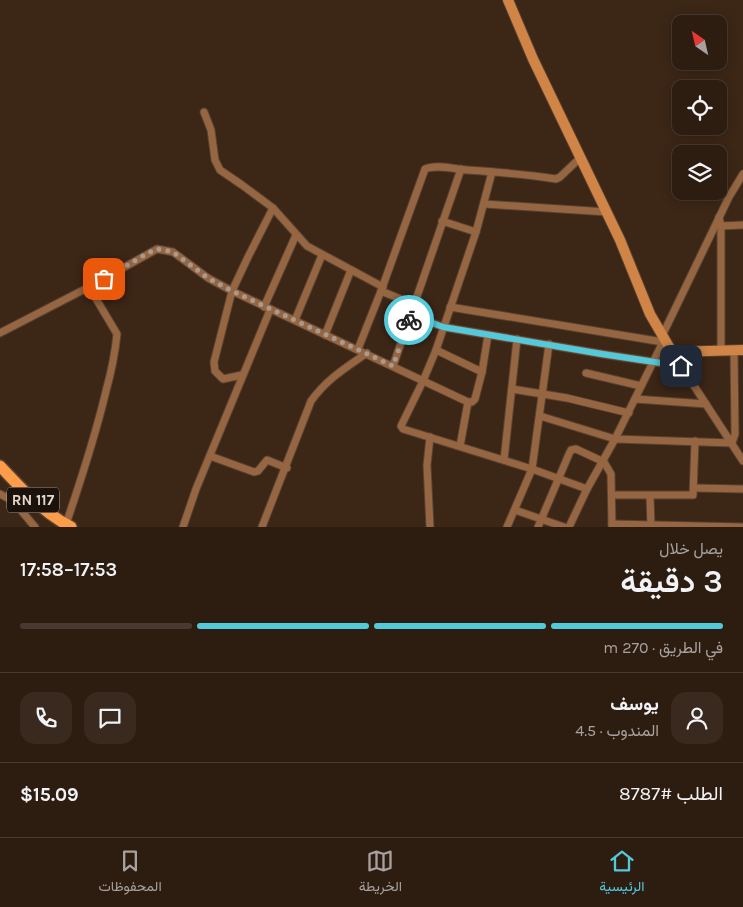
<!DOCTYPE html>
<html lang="ar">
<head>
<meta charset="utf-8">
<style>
  :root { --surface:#2d1c10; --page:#39291e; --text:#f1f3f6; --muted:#a7a19f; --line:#483a30; --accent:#53cadc }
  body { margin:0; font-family:Karla,Vazirmatn,sans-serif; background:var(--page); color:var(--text); direction:rtl; height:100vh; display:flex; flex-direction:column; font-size:19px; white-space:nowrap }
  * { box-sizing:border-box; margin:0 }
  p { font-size:16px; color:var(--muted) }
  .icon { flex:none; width:28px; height:28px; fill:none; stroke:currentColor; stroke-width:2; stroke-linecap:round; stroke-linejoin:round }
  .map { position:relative; height:527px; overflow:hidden; direction:ltr }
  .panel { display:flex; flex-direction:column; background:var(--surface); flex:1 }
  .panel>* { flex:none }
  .needle { width:32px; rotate:326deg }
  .buttons { position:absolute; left:672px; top:15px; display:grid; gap:10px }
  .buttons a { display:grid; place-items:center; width:55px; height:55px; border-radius:10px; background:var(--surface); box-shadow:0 2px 12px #0003,0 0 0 1px var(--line); font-size:25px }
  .pin { position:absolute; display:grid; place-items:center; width:42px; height:42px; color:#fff; margin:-21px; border-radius:10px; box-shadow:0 2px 8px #0006 }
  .courier { position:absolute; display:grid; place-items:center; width:50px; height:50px; margin:-25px; border:4px solid #53cadc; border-radius:50%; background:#fff; color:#222; box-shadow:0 1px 6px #0007 }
  .headline em { font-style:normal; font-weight:600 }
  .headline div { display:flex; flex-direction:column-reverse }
  .headline { display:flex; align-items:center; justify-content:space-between; height:85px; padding:0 20px }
  h1 { font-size:32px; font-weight:600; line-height:38px }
  .bar { display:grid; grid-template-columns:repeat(4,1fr); gap:8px 5px; align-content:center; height:60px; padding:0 20px }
  .bar i { height:6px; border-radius:4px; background:var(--line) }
  .bar .current { background:var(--accent) }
  .bar p { grid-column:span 4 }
  .line { display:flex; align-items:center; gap:12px; padding:0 20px; border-top:1px solid var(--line) }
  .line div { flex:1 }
  .round { display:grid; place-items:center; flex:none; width:52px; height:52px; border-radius:15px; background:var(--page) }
  .tabs { display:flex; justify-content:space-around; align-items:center; height:70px; border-top:1px solid var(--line); background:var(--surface); font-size:14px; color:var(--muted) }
  .tabs a { display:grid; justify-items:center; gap:2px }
  .tabs .current { color:var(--accent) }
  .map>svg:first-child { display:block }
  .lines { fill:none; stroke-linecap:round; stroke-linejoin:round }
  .street-casing { stroke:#574233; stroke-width:9 }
  .secondary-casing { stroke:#574233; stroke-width:12 }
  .primary-casing { stroke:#574233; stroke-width:14 }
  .street { stroke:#956641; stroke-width:7 }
  .secondary { stroke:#d08547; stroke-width:10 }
  .primary { stroke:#fd9d49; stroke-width:11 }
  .done { stroke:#aa9a8e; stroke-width:5; stroke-dasharray:0 9 }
  .route { stroke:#53cadc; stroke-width:6 }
  .labels { text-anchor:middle; stroke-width:5; stroke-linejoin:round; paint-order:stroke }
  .shield { fill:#1b120b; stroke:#a99d94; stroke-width:1 }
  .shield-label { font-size:15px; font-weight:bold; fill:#e6d8ce }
</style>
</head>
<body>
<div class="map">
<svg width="743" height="527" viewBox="0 0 743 527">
  <rect width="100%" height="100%" fill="#3c2616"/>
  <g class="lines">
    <defs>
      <g id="street">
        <polyline points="204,112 211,130 215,160 220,170 242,185 273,208 307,246 383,287"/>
        <polyline points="492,172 476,232 436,350 423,381 401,426 403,429 532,469 587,489"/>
        <polyline points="485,204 607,212"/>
        <polyline points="719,217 721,226 721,351"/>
        <polyline points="442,221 476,232"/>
        <polyline points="721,226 743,225"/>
        <polyline points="381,291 415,305"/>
        <polyline points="264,307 296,235"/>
        <polyline points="450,307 663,342"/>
        <polyline points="411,315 443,327 602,354 681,366"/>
        <polyline points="295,320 322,255"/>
        <polyline points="0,333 89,287 157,249 173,252 208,278 232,291 468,402 472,402 475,399 482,372 488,335"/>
        <polyline points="325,335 351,270"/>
        <polyline points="662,336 729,197 743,174"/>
        <path d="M358,349L381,291L425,169C436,164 455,169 467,170C497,172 526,174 556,179L560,177L580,158"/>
        <polyline points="436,350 482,372"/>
        <polyline points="672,352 743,461"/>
        <polyline points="393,366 461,169"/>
        <polyline points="586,373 641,386"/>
        <polyline points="242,375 223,379 215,371 214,362 232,291 248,257 273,208"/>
        <polyline points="512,389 567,398 629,413"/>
        <polyline points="635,399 706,404"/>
        <polyline points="540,416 615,439 732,443 735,434 734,351"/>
        <polyline points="460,446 468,402"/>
        <polyline points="210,456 254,472 258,471 267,460 287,468"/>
        <polyline points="504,460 517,339"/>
        <polyline points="694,488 743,489"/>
        <polyline points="22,489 13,501 35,527"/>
        <polyline points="0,494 13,501"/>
        <polyline points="612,495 693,495 695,441"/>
        <polyline points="650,496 651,527"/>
        <polyline points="515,510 564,527"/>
        <path d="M66,524C81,480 95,437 106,391C111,373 115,354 117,334L89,287"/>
        <polyline points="612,524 743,527"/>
        <polyline points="183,527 196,489 270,310"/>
        <path d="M262,527L311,401C327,379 344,369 367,353"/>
        <polyline points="430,527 427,465 430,437"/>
        <polyline points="507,527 532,469 549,344"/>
        <polyline points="538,527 569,454 571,450 576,449 604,462 611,474 612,527"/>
        <polyline points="569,527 587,489 615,439 664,340"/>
      </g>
      <polyline id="secondary" points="508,0 533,59 620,240 650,314 672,352 743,350"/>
      <path id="primary" d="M0,466C22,489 42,512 71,527"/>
    </defs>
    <use href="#street" class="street-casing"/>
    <use href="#secondary" class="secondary-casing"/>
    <use href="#primary" class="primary-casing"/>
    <use href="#street" class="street"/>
    <use href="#secondary" class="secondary"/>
    <use href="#primary" class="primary"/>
  </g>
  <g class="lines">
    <polyline class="done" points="104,279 148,253 156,249 164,250 173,252 208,278 232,291 393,366 409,320"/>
    <polyline class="route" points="409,320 411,315 443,327 602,354 681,366"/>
  </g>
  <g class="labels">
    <rect class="shield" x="7" y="487.5" width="52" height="25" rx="4"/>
    <g class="shield-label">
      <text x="33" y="505">RN 117</text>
    </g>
  </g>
</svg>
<div class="buttons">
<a><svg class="needle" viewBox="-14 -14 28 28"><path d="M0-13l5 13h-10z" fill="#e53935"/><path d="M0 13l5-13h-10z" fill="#a7a19f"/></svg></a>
<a><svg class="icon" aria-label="locate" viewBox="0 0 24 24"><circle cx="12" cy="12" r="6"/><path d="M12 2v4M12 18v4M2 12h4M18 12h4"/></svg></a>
<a><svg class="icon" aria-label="layers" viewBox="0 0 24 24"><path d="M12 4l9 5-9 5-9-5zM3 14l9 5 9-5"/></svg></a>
</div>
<div class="pin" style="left:104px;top:279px;background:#ea580c"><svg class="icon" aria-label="bag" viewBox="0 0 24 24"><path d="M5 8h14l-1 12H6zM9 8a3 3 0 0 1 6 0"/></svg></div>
<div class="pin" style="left:681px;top:366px;background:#1f2937"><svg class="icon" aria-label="home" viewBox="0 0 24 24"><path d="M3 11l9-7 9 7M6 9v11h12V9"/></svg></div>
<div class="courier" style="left:409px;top:320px"><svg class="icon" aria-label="bike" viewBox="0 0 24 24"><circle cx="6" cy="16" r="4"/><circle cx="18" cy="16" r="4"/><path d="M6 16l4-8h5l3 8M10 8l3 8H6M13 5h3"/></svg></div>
</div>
<section class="panel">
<div class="headline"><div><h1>3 دقيقة</h1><p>يصل خلال</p></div><em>17:53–17:58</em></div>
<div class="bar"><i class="current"></i><i class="current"></i><i class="current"></i><i></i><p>في الطريق · 270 m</p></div>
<div class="line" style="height:90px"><a class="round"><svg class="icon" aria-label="person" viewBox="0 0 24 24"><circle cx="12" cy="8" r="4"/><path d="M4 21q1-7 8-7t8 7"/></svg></a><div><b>يوسف</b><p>المندوب · 4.5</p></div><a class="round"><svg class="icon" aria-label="chat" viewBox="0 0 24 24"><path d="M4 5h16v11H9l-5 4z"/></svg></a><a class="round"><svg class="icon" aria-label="phone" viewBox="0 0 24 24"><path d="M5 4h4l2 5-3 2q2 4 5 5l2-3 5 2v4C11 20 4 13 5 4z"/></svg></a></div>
<div class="line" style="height:65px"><div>الطلب #8787</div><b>$15.09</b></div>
</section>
<nav class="tabs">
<a class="current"><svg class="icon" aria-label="home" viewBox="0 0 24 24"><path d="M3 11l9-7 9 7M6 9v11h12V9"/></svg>الرئيسية</a>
<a><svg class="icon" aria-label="map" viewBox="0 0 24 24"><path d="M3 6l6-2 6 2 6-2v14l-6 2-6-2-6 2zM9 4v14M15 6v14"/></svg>الخريطة</a>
<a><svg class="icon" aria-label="saved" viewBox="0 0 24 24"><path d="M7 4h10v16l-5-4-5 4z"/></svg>المحفوظات</a>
</nav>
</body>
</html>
